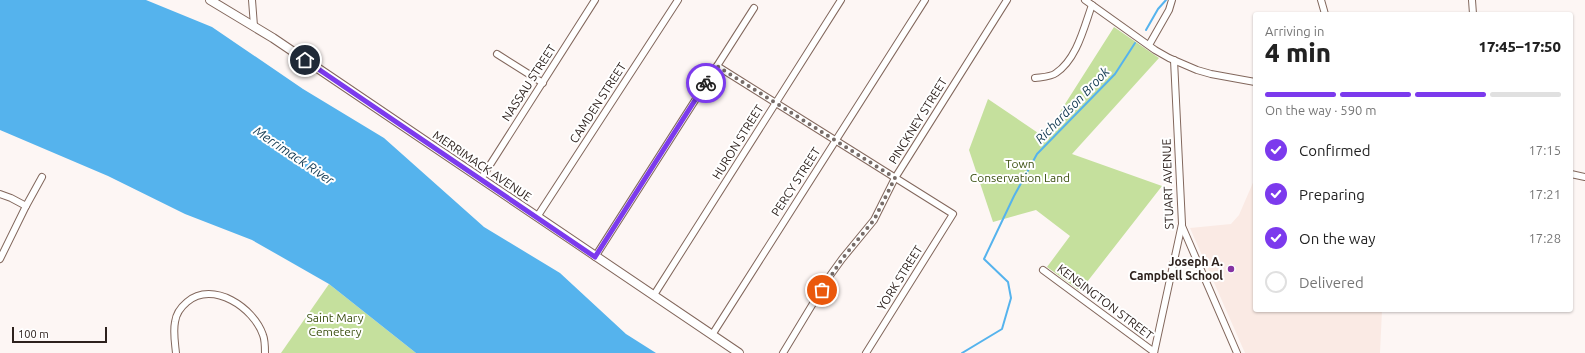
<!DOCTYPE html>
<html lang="en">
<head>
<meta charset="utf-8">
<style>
  :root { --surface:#fff; --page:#f2f2f2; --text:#222; --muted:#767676; --line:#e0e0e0; --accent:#7c3aed }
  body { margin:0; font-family:Ubuntu,sans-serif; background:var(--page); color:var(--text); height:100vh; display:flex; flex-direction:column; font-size:15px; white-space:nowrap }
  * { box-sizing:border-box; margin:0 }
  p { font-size:13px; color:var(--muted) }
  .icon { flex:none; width:22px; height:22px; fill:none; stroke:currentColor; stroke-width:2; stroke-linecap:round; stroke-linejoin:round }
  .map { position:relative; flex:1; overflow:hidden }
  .drawer { position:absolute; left:1253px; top:12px; width:320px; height:300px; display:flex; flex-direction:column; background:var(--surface); border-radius:4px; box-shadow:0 1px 3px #0004 }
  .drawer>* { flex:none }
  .scale { position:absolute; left:12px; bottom:10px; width:95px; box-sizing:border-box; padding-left:4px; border:2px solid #2d211d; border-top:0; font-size:11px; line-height:14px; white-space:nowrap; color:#2d211d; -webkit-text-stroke:3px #fff; paint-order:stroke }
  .pin { position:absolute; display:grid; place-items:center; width:34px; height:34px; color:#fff; margin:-17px; border:2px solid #fff; border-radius:50%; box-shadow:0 1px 4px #0007 }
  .courier { position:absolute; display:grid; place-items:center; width:40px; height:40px; margin:-20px; border:3px solid #7c3aed; border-radius:50%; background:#fff; color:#222; box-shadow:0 1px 5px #0007 }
  .headline em { font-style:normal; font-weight:800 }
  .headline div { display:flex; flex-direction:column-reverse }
  .headline { display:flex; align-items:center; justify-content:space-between; height:68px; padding:0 12px }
  h1 { font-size:26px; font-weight:800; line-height:30px }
  .bar { display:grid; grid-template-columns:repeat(4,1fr); gap:6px 4px; align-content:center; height:48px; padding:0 12px }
  .bar i { height:5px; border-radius:3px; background:var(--line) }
  .bar .active { background:var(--accent) }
  .bar p { grid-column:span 4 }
  ol { padding:0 12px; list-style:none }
  li { display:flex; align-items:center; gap:12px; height:44px }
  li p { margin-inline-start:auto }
  li .icon { padding:4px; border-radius:50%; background:var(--accent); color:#fff; stroke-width:4 }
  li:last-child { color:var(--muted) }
  li i { width:22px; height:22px; border:2px solid var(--line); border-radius:50% }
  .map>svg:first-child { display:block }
  .built { fill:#faeae4 }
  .green { fill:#c5e09d }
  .water { fill:#55b3ed }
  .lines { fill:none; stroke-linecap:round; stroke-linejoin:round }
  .stream { stroke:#55b3ed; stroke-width:2 }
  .minor-casing { stroke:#82675c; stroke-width:8 }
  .major-casing { stroke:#82675c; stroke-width:10 }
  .minor { stroke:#fff; stroke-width:6 }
  .major { stroke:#fff; stroke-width:8 }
  .done { stroke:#766c68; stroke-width:4; stroke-dasharray:0 7.2 }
  .route { stroke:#7c3aed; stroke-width:5 }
  .poi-dot { fill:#8533a2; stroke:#fff; stroke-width:1.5 }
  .labels { text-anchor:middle; stroke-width:4; stroke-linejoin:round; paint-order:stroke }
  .street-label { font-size:12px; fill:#2d211d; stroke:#fff }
  .park-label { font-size:12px; fill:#3b5010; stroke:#fff }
  .poi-label { font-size:12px; font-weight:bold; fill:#2d211d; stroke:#fff; text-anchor:end }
  .water-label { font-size:13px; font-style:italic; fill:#133b53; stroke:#fff }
</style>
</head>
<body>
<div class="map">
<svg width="1585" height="353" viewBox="0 0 1585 353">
  <rect width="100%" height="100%" fill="#fdf6f4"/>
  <polygon class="built" points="1255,178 1255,310 1382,310 1380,353 1245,353 1190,228 1231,224 1239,215"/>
  <g class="green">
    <polygon points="1114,27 1159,58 1072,154 1162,186 1080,291 1047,267 1070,236 1036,210 993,222 969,150 988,99 1044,137"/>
    <polygon points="329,284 416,353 281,353"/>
  </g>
  <polygon class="water" points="0,0 146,0 212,27 303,89 384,138 484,227 560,273 626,334 656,353 416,353 329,284 252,240 185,214 108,176 0,130"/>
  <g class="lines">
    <g class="stream">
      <polyline points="1146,30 1158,9 1166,0"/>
      <polyline points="962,353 1002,329 1011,298 1008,282 984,259 1014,196 1037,154 1115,74 1135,43"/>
    </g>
    <defs>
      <g id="minor">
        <polyline points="252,0 254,26"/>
        <polyline points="1085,0 1155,50 1169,58 1197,70 1211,74 1255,82"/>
        <polyline points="1321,0 1325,14"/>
        <polyline points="1472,0 1473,14"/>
        <polyline points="1149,45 1169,10 1172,0"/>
        <polyline points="497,54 543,83"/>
        <polyline points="717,66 953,214 866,353"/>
        <path d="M1035,78C1042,77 1051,77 1056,73C1077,59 1084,27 1092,5"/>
        <polyline points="1571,174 1585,177"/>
        <polyline points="481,179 595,0"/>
        <polyline points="0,194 11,198 26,206"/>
        <polyline points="537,217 678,0"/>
        <polyline points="1182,226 1237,353"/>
        <polyline points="595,257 754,8"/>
        <polyline points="0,259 26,206 42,177"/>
        <polyline points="1043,270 1154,352"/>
        <polyline points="654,295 841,0"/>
        <polyline points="712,335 925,0"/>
        <path d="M176,353C175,343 173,332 175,322C176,314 181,307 187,302C213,280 254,308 263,335C265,340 265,347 265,353"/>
        <polyline points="783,353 829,277 842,259 874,220 895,178 1007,0"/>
        <polyline points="1154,353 1182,224 1174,60"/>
      </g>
      <polyline id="major" points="210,0 273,38 739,353"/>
    </defs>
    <use href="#minor" class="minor-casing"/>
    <use href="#major" class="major-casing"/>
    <use href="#minor" class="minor"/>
    <use href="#major" class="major"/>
  </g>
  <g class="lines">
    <polyline class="done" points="706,83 717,66 895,178 874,220 842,259 822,290"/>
    <polyline class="route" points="305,60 595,257 706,83"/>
  </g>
  <circle class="poi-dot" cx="1231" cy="269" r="4"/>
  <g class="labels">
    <g class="street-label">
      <text transform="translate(529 83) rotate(-57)" y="4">NASSAU STREET</text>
      <text transform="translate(598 103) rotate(-57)" y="4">CAMDEN STREET</text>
      <text transform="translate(918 121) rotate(-58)" y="4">PINCKNEY STREET</text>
      <text transform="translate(738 142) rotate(-58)" y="4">HURON STREET</text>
      <text transform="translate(482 166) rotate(34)" y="4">MERRIMACK AVENUE</text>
      <text transform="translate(796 182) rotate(-57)" y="4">PERCY STREET</text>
      <text transform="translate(1168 184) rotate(-92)" y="4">STUART AVENUE</text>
      <text transform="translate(900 278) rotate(-58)" y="4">YORK STREET</text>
      <text transform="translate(1105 302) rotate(37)" y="4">KENSINGTON STREET</text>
    </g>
    <g class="park-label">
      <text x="1020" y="168">Town<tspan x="1020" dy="14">Conservation Land</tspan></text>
      <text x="335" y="322">Saint Mary<tspan x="335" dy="14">Cemetery</tspan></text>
    </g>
    <g class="poi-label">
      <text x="1223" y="266">Joseph A.<tspan x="1223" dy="14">Campbell School</tspan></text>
    </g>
    <g class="water-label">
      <text transform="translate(1072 105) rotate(-46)" y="5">Richardson Brook</text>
      <text transform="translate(294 155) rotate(34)" y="5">Merrimack River</text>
    </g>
  </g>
</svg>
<div class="scale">100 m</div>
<div class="pin" style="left:822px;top:290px;background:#ea580c"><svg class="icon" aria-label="bag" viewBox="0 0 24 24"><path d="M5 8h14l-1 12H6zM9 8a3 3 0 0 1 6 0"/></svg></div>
<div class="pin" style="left:305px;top:60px;background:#1f2937"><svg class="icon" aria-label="home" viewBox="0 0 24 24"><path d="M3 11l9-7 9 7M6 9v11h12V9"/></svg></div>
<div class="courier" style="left:706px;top:83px"><svg class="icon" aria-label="bike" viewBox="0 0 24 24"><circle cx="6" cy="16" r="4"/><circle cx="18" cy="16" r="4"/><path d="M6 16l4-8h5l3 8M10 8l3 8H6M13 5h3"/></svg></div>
<section class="drawer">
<div class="headline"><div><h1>4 min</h1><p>Arriving in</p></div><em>17:45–17:50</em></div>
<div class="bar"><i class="active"></i><i class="active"></i><i class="active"></i><i></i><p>On the way · 590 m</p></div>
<ol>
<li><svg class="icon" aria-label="check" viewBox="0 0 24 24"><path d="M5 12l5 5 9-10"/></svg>Confirmed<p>17:15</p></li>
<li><svg class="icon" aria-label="check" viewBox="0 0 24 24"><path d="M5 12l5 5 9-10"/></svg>Preparing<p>17:21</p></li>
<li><svg class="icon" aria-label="check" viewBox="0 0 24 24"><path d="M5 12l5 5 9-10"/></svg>On the way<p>17:28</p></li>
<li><i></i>Delivered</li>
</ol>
</section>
</div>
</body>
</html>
